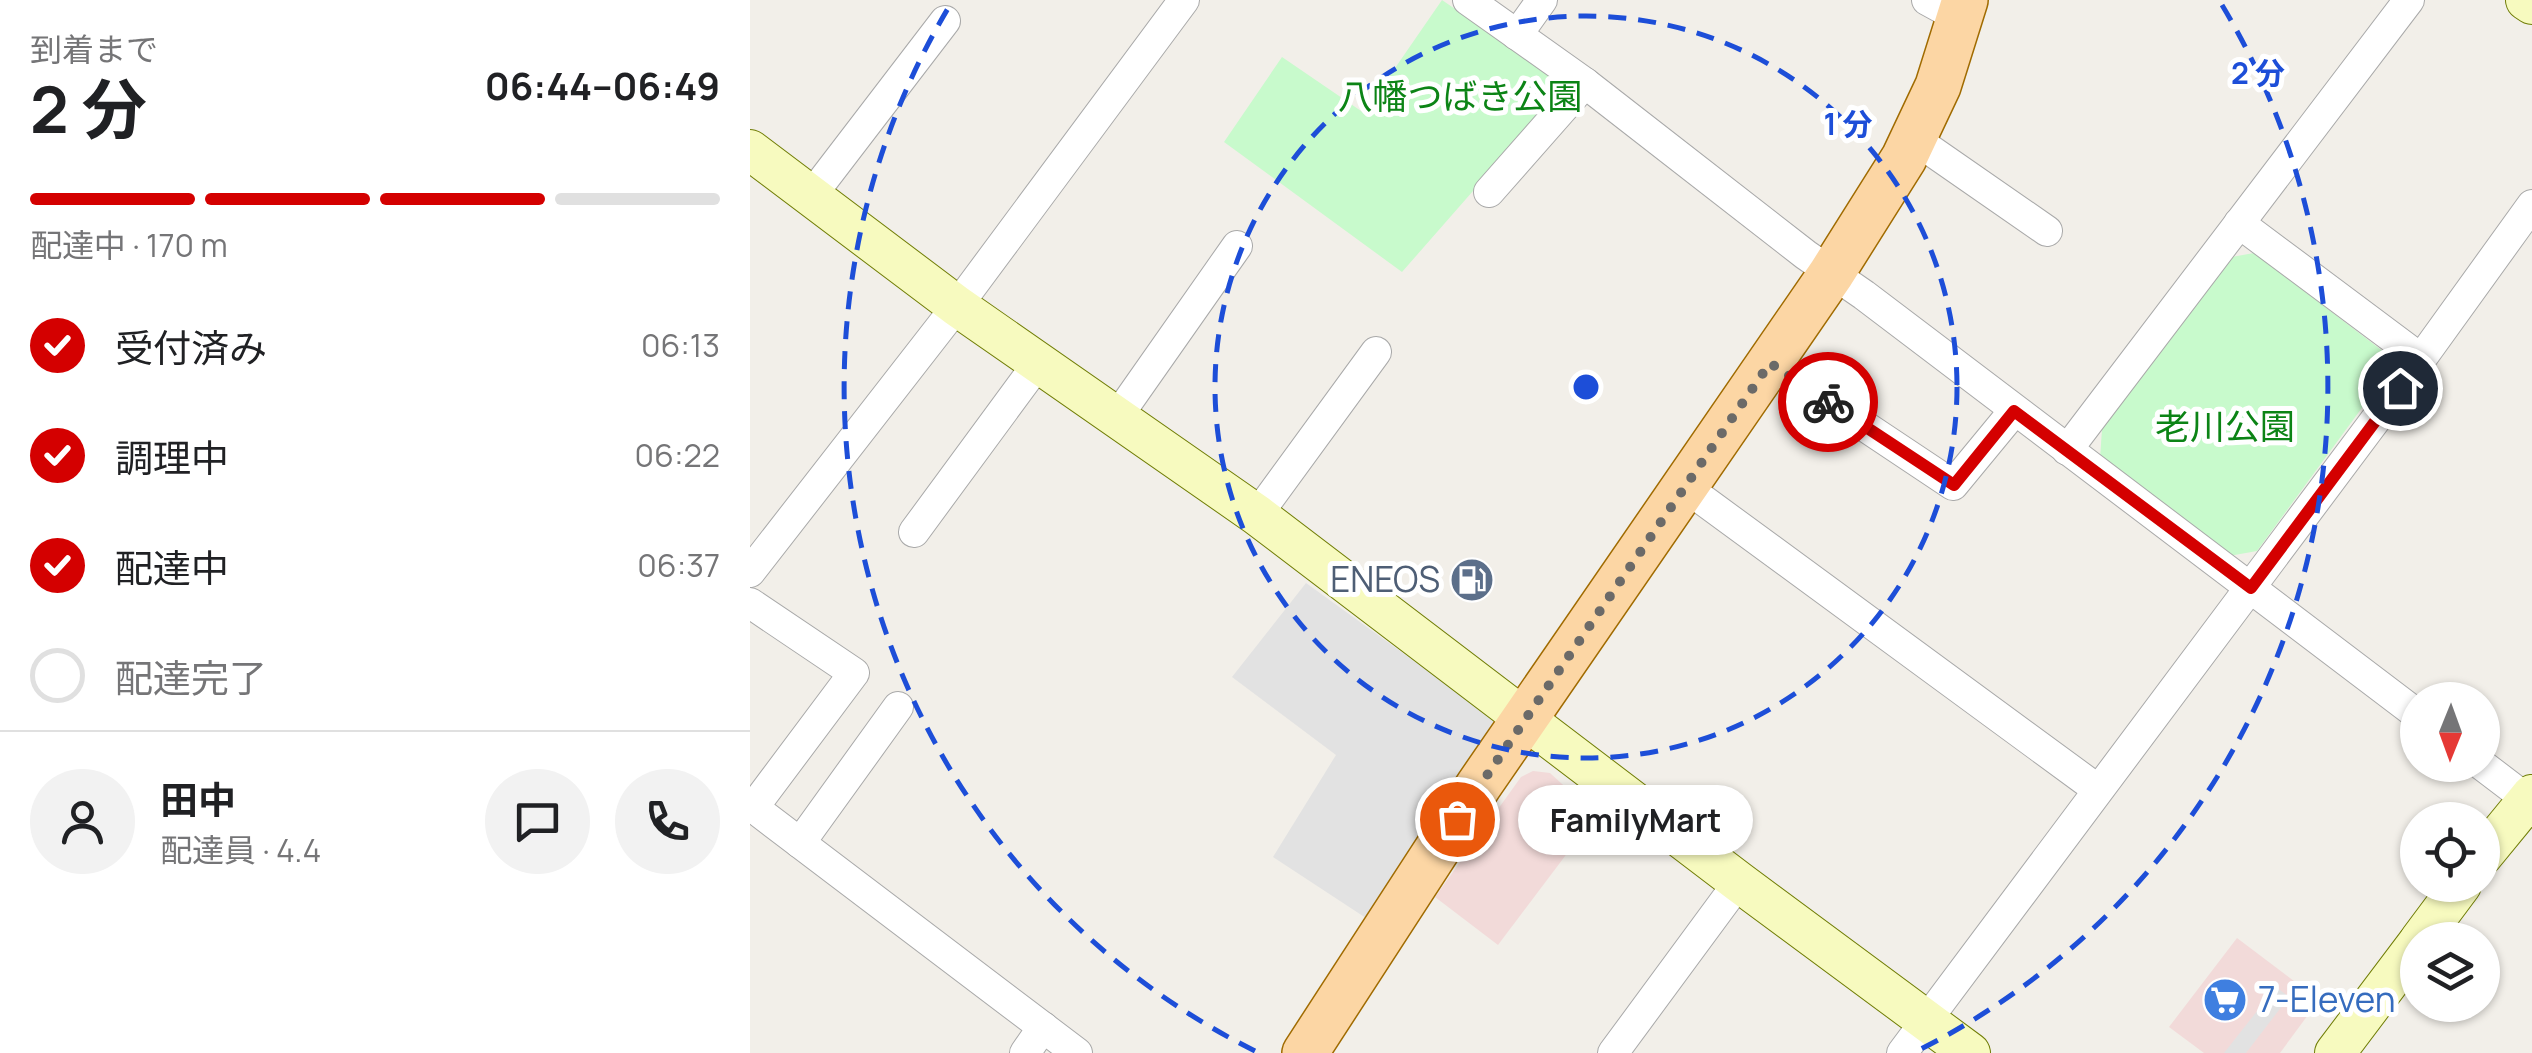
<!DOCTYPE html>
<html lang="ja">
<head>
<meta charset="utf-8">
<style>
  :root { --surface:#fff; --page:#f2f2f2; --text:#202124; --muted:#757577; --line:#e0e0e0; --accent:#d40000 }
  body { margin:0; font-family:Manrope,"Noto Sans JP",sans-serif; background:var(--page); color:var(--text); height:100vh; display:flex; flex-direction:column; font-size:38px; white-space:nowrap }
  * { box-sizing:border-box; margin:0 }
  p { font-size:32px; color:var(--muted) }
  .icon { flex:none; width:55px; height:55px; fill:none; stroke:currentColor; stroke-width:2; stroke-linecap:round; stroke-linejoin:round }
  .map { position:relative; flex:1; overflow:hidden }
  .drawer { display:flex; flex-direction:column; background:var(--surface); width:750px }
  .drawer>* { flex:none }
  .needle { width:65px; rotate:181deg }
  .fabs { position:absolute; left:1650px; top:682px; display:grid; gap:20px }
  .fabs a { display:grid; place-items:center; width:100px; height:100px; border-radius:50%; background:var(--surface); box-shadow:0 2px 8px #0004; font-size:50px }
  .pin { position:absolute; display:grid; place-items:center; width:85px; height:85px; color:#fff; margin:-42px; border:5px solid #fff; border-radius:50%; box-shadow:0 2px 10px #0007 }
  .courier { position:absolute; display:grid; place-items:center; width:100px; height:100px; margin:-50px; border:8px solid #d40000; border-radius:50%; background:#fff; color:#222; box-shadow:0 2px 12px #0007 }
  .bubble { position:absolute; height:70px; border-radius:35px; background:var(--surface); box-shadow:0 2px 8px #0004; font-size:32px; font-weight:700; line-height:70px; text-align:center }
  .overview em { font-style:normal; font-weight:700 }
  .overview div { display:flex; flex-direction:column-reverse }
  .overview { display:flex; align-items:center; justify-content:space-between; height:170px; padding:0 30px }
  h1 { font-size:65px; font-weight:700; line-height:75px }
  .bar { display:grid; grid-template-columns:repeat(4,1fr); gap:15px 10px; align-content:center; height:120px; padding:0 30px }
  .bar i { height:12px; border-radius:8px; background:var(--line) }
  .bar .active { background:var(--accent) }
  .bar p { grid-column:span 4 }
  .line { display:flex; align-items:center; gap:25px; padding:0 30px; border-top:2px solid var(--line) }
  .line div { flex:1 }
  .round { display:grid; place-items:center; flex:none; width:105px; height:105px; border-radius:52px; background:var(--page) }
  ol { padding:0 30px; list-style:none }
  li { display:flex; align-items:center; gap:30px; height:110px }
  li p { margin-inline-start:auto }
  li .icon { padding:10px; border-radius:50%; background:var(--accent); color:#fff; stroke-width:4 }
  li:last-child { color:var(--muted) }
  li i { width:55px; height:55px; border:5px solid var(--line); border-radius:50% }
  main { display:flex; flex:1; min-height:0 }
  .map>svg:first-child { display:block }
  .commercial { fill:#f2dad9 }
  .park { fill:#c8facc }
  .parking { fill:#e2e2e2 }
  .lines { fill:none; stroke-linecap:round; stroke-linejoin:round }
  .street-casing { stroke:#a9a9a9; stroke-width:32 }
  .secondary-casing { stroke:#707d05; stroke-width:42 }
  .primary-casing { stroke:#a06b00; stroke-width:48 }
  .street { stroke:#fff; stroke-width:30 }
  .secondary { stroke:#f7fabf; stroke-width:40 }
  .primary { stroke:#fcd6a4; stroke-width:45 }
  .done { stroke:#6b6a68; stroke-width:10; stroke-dasharray:0 18 }
  .route { stroke:#d40000; stroke-width:12 }
  .ring { fill:none; stroke:#1d4ed8; stroke-width:5; stroke-dasharray:18 12 }
  .labels { text-anchor:middle; stroke-width:10; stroke-linejoin:round; paint-order:stroke }
  .park-label { font-size:35px; fill:#0c8416; stroke:#fff }
  .service-label { font-size:35px; fill:#4e5e75; stroke:#fff; text-anchor:end }
  .shop-label { font-size:35px; fill:#366cbe; stroke:#fff; text-anchor:start }
  .centre { fill:#1d4ed8; stroke:#fff; stroke-width:5 }
  .ring-label { font-size:30px; text-anchor:middle; font-weight:bold; fill:#1d4ed8; stroke:#fff; stroke-width:10; stroke-linejoin:round; paint-order:stroke }
</style>
</head>
<body>
<main>
<section class="drawer">
<div class="overview"><div><h1>2 分</h1><p>到着まで</p></div><em>06:44–06:49</em></div>
<div class="bar"><i class="active"></i><i class="active"></i><i class="active"></i><i></i><p>配達中 · 170 m</p></div>
<ol>
<li><svg class="icon" aria-label="check" viewBox="0 0 24 24"><path d="M5 12l5 5 9-10"/></svg>受付済み<p>06:13</p></li>
<li><svg class="icon" aria-label="check" viewBox="0 0 24 24"><path d="M5 12l5 5 9-10"/></svg>調理中<p>06:22</p></li>
<li><svg class="icon" aria-label="check" viewBox="0 0 24 24"><path d="M5 12l5 5 9-10"/></svg>配達中<p>06:37</p></li>
<li><i></i>配達完了</li>
</ol>
<div class="line" style="height:180px"><a class="round"><svg class="icon" aria-label="person" viewBox="0 0 24 24"><circle cx="12" cy="8" r="4"/><path d="M4 21q1-7 8-7t8 7"/></svg></a><div><b>田中</b><p>配達員 · 4.4</p></div><a class="round"><svg class="icon" aria-label="chat" viewBox="0 0 24 24"><path d="M4 5h16v11H9l-5 4z"/></svg></a><a class="round"><svg class="icon" aria-label="phone" viewBox="0 0 24 24"><path d="M5 4h4l2 5-3 2q2 4 5 5l2-3 5 2v4C11 20 4 13 5 4z"/></svg></a></div>
</section>
<div class="map">
<svg width="1782" height="1053" viewBox="0 0 1782 1053">
  <rect width="100%" height="100%" fill="#f2efe9"/>
  <g class="commercial">
    <polygon points="783,771 800,773 846,815 748,945 685,897 771,777"/>
    <polygon points="1487,938 1569,1000 1530,1053 1454,1053 1419,1027"/>
  </g>
  <g class="park">
    <polygon points="692,0 816,85 652,272 474,142 532,57 614,113"/>
    <polygon points="1504,253 1634,352 1636,375 1507,551 1479,556 1350,459 1352,429 1476,258"/>
  </g>
  <g class="parking">
    <polygon points="556,583 747,721 619,920 523,857 586,755 482,677"/>
    <polygon points="1526,987 1539,997 1496,1053 1474,1053"/>
  </g>
  <g class="lines">
    <defs>
      <g id="street">
        <polyline points="718,0 835,83 1056,255 1114,295 1668,715"/>
        <polyline points="1177,0 1210,18"/>
        <polyline points="767,35 792,0"/>
        <polyline points="1163,138 1297,231"/>
        <polyline points="739,192 835,83"/>
        <polyline points="61,196 195,21"/>
        <polyline points="1489,223 1671,359"/>
        <polyline points="1020,363 1203,485 1264,411"/>
        <polyline points="367,417 487,246"/>
        <polyline points="1317,450 1659,0"/>
        <polyline points="934,486 1347,789"/>
        <polyline points="507,515 626,352"/>
        <polyline points="164,532 289,362"/>
        <polyline points="0,572 207,306 434,0"/>
        <polyline points="0,603 104,673 3,808"/>
        <polyline points="1732,765 1782,803"/>
        <polyline points="0,805 327,1053"/>
        <polyline points="50,843 148,707"/>
        <polyline points="275,1053 293,1027"/>
        <polyline points="863,1053 989,882"/>
        <polyline points="1152,1053 1671,359 1782,205"/>
      </g>
      <g id="secondary">
        <polyline points="1776,0 1782,4"/>
        <polyline points="0,150 207,306 507,515 989,882 1220,1053"/>
        <polyline points="1732,856 1782,795"/>
        <polyline points="1670,940 1711,885"/>
        <polyline points="1585,1053 1668,943"/>
      </g>
      <polyline id="primary" points="555,1053 729,785 1081,274 1154,158 1188,86 1215,0"/>
    </defs>
    <use href="#street" class="street-casing"/>
    <use href="#secondary" class="secondary-casing"/>
    <use href="#primary" class="primary-casing"/>
    <use href="#street" class="street"/>
    <use href="#secondary" class="secondary"/>
    <use href="#primary" class="primary"/>
  </g>
  <g class="lines">
    <polyline class="done" points="707,819 1020,363 1078,402"/>
    <polyline class="route" points="1078,402 1204,485 1264,411 1501,588 1650,388"/>
  </g>
  <g class="ring">
    <circle cx="836" cy="387" r="371"/>
    <path d="M505 1051A742 742 0 0 1 200 5M1472 5A742 742 0 0 1 1167 1051"/>
  </g>
  <defs>
    <symbol id="fuel-disc" viewBox="-11 -11 22 22"><circle r="9.5" fill="#5c6f8a" stroke="#fff"/><path d="M-5.5-6h7V0h2V4h1.3V-2.5L3-4.5l.8-.8L6-3V5H2.5V1h-1V6h-7ZM-4.2-4.7v3.2H.2V-4.7Z" fill="#fff"/></symbol>
    <symbol id="supermarket-disc" viewBox="-11 -11 22 22"><circle r="9.5" fill="#3f7fe0" stroke="#fff"/><path d="M-6-5.5h2.5l.6 2H6L4.5 2H-2.5L-4.4-4H-6ZM-1.5 3.2a1.3 1.3 0 1 0 .1 0ZM3 3.2a1.3 1.3 0 1 0 .1 0Z" fill="#fff"/></symbol>
  </defs>
  <g fill-rule="evenodd">
    <use href="#fuel-disc" x="697" y="555" width="50" height="50"/>
    <use href="#supermarket-disc" x="1450" y="975" width="50" height="50"/>
  </g>
  <g class="labels">
    <g class="park-label">
      <text x="710" y="109">八幡つばき公園</text>
      <text x="1475" y="439">老川公園</text>
    </g>
    <g class="service-label">
      <text x="690" y="592">ENEOS</text>
    </g>
    <g class="shop-label">
      <text x="1508" y="1012">7-Eleven</text>
    </g>
  </g>
  <circle cx="836" cy="387" r="15" class="centre"/>
  <g class="ring-label">
    <text x="1508" y="84">2 分</text>
    <text x="1098" y="135">1 分</text>
  </g>
</svg>
<div class="fabs">
<a><svg class="needle" viewBox="-14 -14 28 28"><path d="M0-13l5 13h-10z" fill="#e53935"/><path d="M0 13l5-13h-10z" fill="#757577"/></svg></a>
<a><svg class="icon" aria-label="locate" viewBox="0 0 24 24"><circle cx="12" cy="12" r="6"/><path d="M12 2v4M12 18v4M2 12h4M18 12h4"/></svg></a>
<a><svg class="icon" aria-label="layers" viewBox="0 0 24 24"><path d="M12 4l9 5-9 5-9-5zM3 14l9 5 9-5"/></svg></a>
</div>
<div class="pin" style="left:707px;top:819px;background:#ea580c"><svg class="icon" aria-label="bag" viewBox="0 0 24 24"><path d="M5 8h14l-1 12H6zM9 8a3 3 0 0 1 6 0"/></svg></div>
<div class="pin" style="left:1650px;top:388px;background:#1f2937"><svg class="icon" aria-label="home" viewBox="0 0 24 24"><path d="M3 11l9-7 9 7M6 9v11h12V9"/></svg></div>
<div class="courier" style="left:1078px;top:402px"><svg class="icon" aria-label="bike" viewBox="0 0 24 24"><circle cx="6" cy="16" r="4"/><circle cx="18" cy="16" r="4"/><path d="M6 16l4-8h5l3 8M10 8l3 8H6M13 5h3"/></svg></div>
<div class="bubble" style="left:768px;top:785px;width:235px">FamilyMart</div>
</div>
</main>
</body>
</html>
